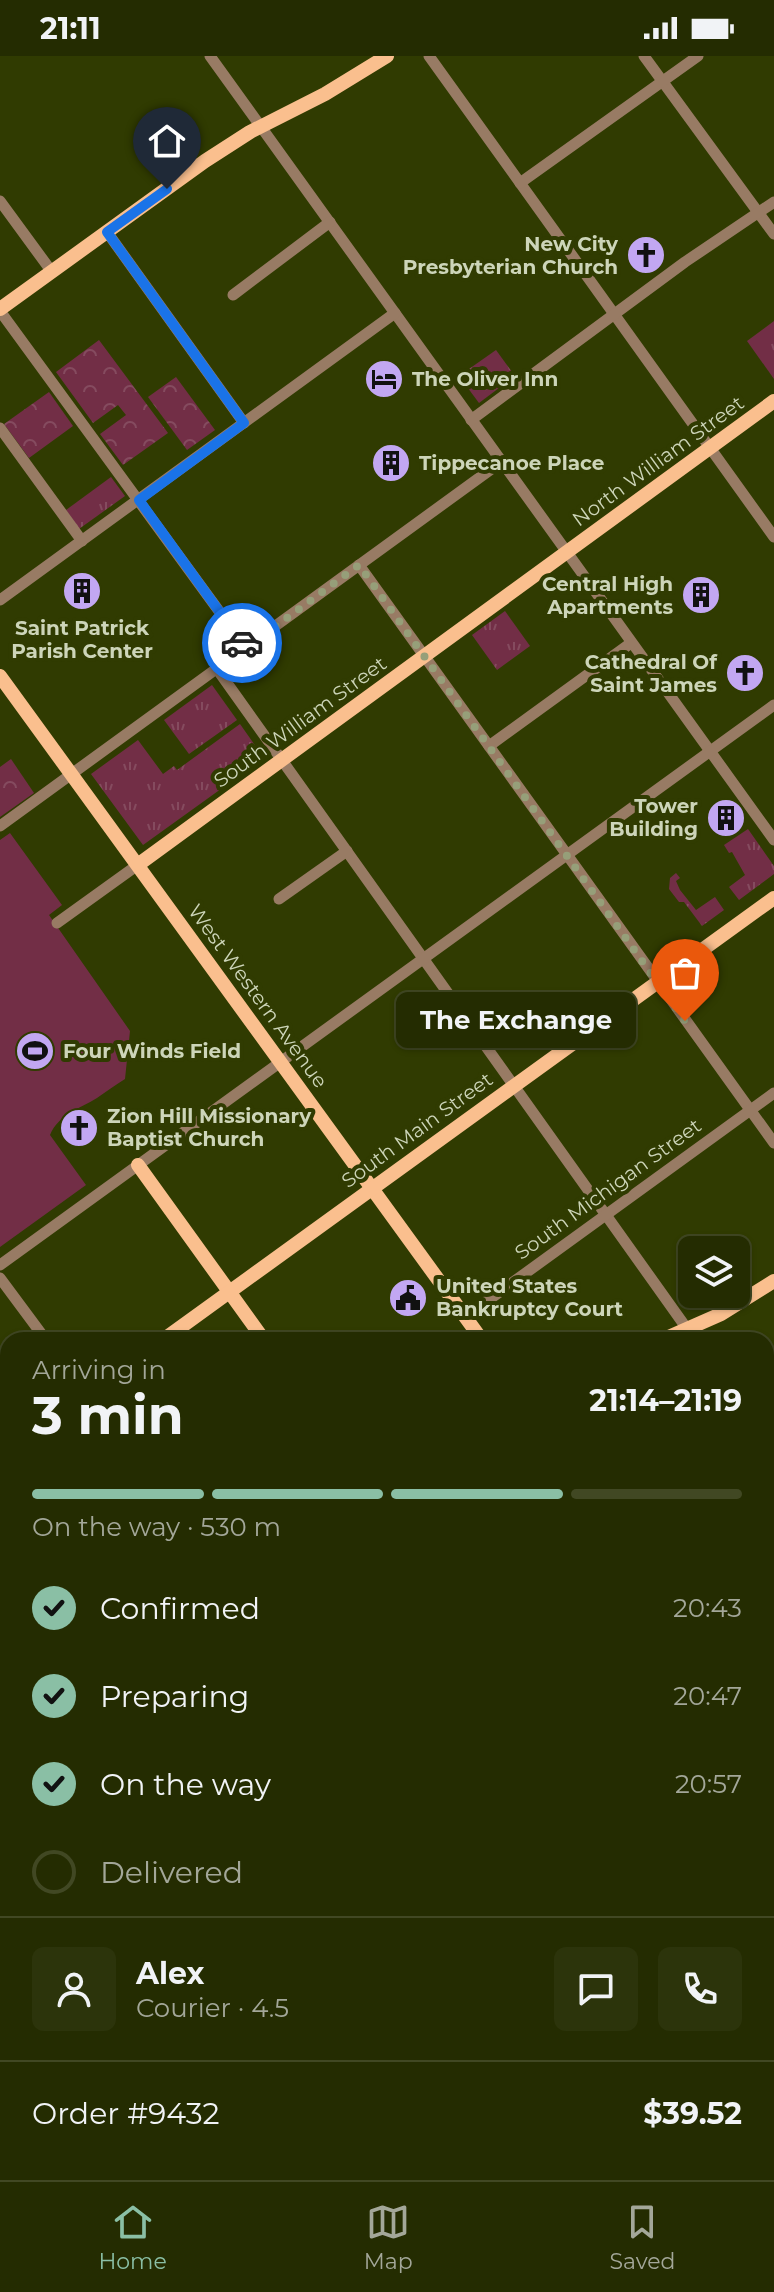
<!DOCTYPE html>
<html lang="en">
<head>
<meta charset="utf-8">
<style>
  :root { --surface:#242c01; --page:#2c340b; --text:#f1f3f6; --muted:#a3a799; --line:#414823; --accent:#8abfa5 }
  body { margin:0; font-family:Montserrat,sans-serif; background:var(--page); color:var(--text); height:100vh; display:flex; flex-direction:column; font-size:30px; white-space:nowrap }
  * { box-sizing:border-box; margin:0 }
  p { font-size:26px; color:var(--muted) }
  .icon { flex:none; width:44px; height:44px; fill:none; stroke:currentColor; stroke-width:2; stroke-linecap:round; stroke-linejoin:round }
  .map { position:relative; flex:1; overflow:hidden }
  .sheet { position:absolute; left:0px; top:1276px; width:774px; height:848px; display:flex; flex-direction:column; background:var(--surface); border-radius:24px 24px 0 0; box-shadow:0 2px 6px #0004,0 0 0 2px var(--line) }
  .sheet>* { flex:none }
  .tools { position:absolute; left:678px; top:1180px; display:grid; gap:16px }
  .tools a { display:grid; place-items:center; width:72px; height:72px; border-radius:12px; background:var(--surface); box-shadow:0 2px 6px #0004,0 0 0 2px var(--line); font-size:40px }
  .pin { position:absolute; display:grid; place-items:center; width:68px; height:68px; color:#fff; margin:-82px -34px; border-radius:50% 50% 50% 0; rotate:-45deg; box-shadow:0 0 8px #0007 }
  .pin .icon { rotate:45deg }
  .courier { position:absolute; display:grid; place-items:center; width:80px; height:80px; margin:-40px; border:6px solid #1a73e8; border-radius:50%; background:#fff; color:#222; box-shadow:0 2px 10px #0007 }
  .bubble { position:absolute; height:56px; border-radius:12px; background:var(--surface); box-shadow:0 2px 6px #0004,0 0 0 2px var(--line); font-size:26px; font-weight:700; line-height:56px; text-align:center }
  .headline em { font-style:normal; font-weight:700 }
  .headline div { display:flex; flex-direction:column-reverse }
  .headline { display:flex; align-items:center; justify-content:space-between; height:136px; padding:0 32px }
  h1 { font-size:52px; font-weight:700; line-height:60px }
  .bar { display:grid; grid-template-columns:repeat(4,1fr); gap:12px 8px; align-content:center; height:96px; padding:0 32px }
  .bar i { height:10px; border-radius:6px; background:var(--line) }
  .bar .on { background:var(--accent) }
  .bar p { grid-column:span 4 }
  .line { display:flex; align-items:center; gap:20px; padding:0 32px; border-top:2px solid var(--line) }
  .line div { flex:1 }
  .round { display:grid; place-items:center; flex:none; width:84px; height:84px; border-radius:12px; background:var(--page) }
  ol { padding:0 32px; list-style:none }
  li { display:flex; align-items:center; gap:24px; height:88px }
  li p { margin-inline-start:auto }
  li .icon { padding:8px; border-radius:50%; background:var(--accent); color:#111; stroke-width:4 }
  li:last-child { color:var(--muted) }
  li i { width:44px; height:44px; border:4px solid var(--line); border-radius:50% }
  .status { display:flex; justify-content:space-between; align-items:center; height:56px; padding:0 40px; background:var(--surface); direction:ltr }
  .status svg { height:22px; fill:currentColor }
  .tab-bar { display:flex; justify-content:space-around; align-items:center; height:112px; border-top:2px solid var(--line); background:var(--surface); font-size:22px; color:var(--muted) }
  .tab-bar a { display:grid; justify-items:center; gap:4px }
  .tab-bar .on { color:var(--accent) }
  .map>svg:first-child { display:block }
  .grass { fill:url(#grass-tufts) }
  .forest { fill:url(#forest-crowns) }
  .pitch { fill:#722e46 }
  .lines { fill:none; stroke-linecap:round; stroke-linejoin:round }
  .minor { stroke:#987b64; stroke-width:11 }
  .major { stroke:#fabf8e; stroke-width:14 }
  .rail { stroke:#9ea782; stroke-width:2; stroke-dasharray:12 6; stroke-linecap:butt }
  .done { stroke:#969f79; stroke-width:8; stroke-dasharray:0 14.4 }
  .route { stroke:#1a73e8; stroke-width:10 }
  .labels { text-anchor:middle; stroke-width:8; stroke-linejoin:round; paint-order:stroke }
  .poi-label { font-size:20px; font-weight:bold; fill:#cdd5b9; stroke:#303b01; text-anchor:start }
  .street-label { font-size:20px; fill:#cdd5b9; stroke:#303b01 }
</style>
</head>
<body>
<div class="status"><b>21:11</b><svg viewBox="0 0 49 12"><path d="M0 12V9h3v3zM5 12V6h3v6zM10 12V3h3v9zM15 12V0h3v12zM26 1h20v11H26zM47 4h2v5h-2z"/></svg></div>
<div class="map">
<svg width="774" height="2124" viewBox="0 0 774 2124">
  <defs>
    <pattern id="grass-tufts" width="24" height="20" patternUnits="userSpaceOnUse" patternTransform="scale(2)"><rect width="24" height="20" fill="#722e46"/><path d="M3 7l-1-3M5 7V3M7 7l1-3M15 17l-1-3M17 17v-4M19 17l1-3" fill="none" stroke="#854b5f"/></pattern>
    <pattern id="forest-crowns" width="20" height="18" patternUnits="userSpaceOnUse" patternTransform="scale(2)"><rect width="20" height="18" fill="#722e46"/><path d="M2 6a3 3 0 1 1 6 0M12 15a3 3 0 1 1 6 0" fill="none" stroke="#854b5f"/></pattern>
  </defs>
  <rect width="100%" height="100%" fill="#303b01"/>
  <g class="grass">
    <polygon points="774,265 774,323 747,285"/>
    <polygon points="496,294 515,320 479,347 459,320"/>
    <polygon points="111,421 125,440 79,473 66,454"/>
    <polygon points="505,555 530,590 497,614 472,579"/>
    <polygon points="212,629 237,664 189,698 164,664"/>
    <polygon points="240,668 264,702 143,789 91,718 138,684 163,718 174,710 177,714"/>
    <polygon points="748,773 774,810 774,818 739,844 729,831 745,819 732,796 729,797 724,789"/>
    <polygon points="676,817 680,822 676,825 680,834 696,854 715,841 724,854 702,870 684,846 679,846 669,833 670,822"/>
    <polygon points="0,1631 8,1643 8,1693 0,1699"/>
    <polygon points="8,1707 8,1779 0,1769 0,1713"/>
  </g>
  <g class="forest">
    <polygon points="99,284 168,377 123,409 100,378 126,359 118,349 93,367 56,316"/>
    <polygon points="176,321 215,374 187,394 148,341"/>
    <polygon points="49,336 73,370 29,402 4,368"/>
    <polygon points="11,703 34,737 0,761 0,711"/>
  </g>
  <path class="pitch" d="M10,777L62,849L49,859L130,975L125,1023C115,1029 106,1036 97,1042C79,1053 59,1058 50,1079L86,1129L0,1191V784Z"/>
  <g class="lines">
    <g class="minor">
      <polyline points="210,0 774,784"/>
      <polyline points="429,0 774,481"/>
      <polyline points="644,0 774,178"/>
      <polyline points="520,127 698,0"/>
      <polyline points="0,145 52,216"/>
      <polyline points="107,176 244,367"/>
      <polyline points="233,239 330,166"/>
      <polyline points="0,255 246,592"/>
      <polyline points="471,364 685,206 774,146"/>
      <polyline points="0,372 82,485"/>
      <polyline points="359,509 774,1087"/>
      <polyline points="0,544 395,257"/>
      <polyline points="217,613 695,1284"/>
      <polyline points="489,690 631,587"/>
      <polyline points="0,770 501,406"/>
      <polyline points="279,843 347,795"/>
      <polyline points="57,867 139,808"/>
      <polyline points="0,1209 774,649"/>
      <polyline points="0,1222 46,1284"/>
      <polyline points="465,1261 774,1037"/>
      <polyline points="766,1340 774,1343"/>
      <polyline points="766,1353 774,1356"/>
      <polyline points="0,1515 8,1526"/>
      <polyline points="0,1987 8,1998"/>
      <polyline points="766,2041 774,2043"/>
      <polyline points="0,2064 8,2058"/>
      <polyline points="66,2116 67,2124"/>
      <polyline points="299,2116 304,2124"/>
      <polyline points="435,2116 441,2124"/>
      <polyline points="611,2116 617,2124"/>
      <polyline points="218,2124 229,2116"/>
    </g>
    <g class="major">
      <polyline points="0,253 205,105 250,76 325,38 387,0"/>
      <polyline points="0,620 482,1284"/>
      <polyline points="139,808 774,345"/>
      <polyline points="138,1109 264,1284"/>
      <polyline points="163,1284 774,842"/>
      <polyline points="662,1284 721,1258 774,1225"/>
      <polyline points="0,1403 8,1398"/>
      <polyline points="0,1599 8,1593"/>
      <polyline points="685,2124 687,2116"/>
    </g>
    <g class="rail">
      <polyline points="0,1387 8,1405"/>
      <polyline points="0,1419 8,1438"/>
      <polyline points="85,2116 86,2124"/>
      <polyline points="99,2116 100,2124"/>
    </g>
  </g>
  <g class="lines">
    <polyline class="done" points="242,587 246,592 359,509 685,965"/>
    <polyline class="route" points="167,133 107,176 244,367 139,444 242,587"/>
  </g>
  <defs>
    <symbol id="church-disc" viewBox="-11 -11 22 22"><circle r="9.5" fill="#c2a7f2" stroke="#303b01"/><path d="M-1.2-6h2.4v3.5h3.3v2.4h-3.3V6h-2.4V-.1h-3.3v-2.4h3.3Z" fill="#111"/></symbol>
    <symbol id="hotel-disc" viewBox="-11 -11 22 22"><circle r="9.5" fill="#c2a7f2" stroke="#303b01"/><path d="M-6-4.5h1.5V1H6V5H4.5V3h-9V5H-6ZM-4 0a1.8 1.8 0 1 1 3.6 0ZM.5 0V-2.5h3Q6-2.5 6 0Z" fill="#111"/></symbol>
    <symbol id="building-disc" viewBox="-11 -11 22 22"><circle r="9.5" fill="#c2a7f2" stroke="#303b01"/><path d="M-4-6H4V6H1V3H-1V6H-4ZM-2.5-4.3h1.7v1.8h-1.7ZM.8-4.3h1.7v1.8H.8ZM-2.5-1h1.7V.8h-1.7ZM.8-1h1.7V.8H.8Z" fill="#111"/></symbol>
    <symbol id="stadium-disc" viewBox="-11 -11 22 22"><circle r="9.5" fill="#c2a7f2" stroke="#303b01"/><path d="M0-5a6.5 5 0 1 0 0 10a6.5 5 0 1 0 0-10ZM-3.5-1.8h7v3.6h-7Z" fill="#111"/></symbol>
    <symbol id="civic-disc" viewBox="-11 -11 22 22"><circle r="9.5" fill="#c2a7f2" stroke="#303b01"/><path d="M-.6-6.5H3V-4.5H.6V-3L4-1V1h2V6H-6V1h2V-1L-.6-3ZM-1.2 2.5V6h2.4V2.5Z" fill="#111"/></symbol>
  </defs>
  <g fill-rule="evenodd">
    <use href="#church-disc" x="624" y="177" width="44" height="44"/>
    <use href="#hotel-disc" x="362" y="301" width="44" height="44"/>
    <use href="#building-disc" x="369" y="385" width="44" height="44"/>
    <use href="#building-disc" x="60" y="513" width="44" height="44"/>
    <use href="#building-disc" x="679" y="517" width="44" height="44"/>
    <use href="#church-disc" x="723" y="595" width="44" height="44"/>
    <use href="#building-disc" x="704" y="740" width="44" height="44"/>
    <use href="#stadium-disc" x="13" y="973" width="44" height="44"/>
    <use href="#church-disc" x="57" y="1050" width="44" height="44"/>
    <use href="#civic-disc" x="386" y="1220" width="44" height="44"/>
  </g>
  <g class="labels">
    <g class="poi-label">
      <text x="618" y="195" text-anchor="end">New City<tspan x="618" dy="23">Presbyterian Church</tspan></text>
      <text x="412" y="330">The Oliver Inn</text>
      <text x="419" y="414">Tippecanoe Place</text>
      <text x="673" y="535" text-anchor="end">Central High<tspan x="673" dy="23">Apartments</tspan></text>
      <text x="82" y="579" text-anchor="middle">Saint Patrick<tspan x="82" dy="23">Parish Center</tspan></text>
      <text x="717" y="613" text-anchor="end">Cathedral Of<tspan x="717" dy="23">Saint James</tspan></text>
      <text x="698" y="757" text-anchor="end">Tower<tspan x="698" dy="23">Building</tspan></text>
      <text x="63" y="1002">Four Winds Field</text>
      <text x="107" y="1067">Zion Hill Missionary<tspan x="107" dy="23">Baptist Church</tspan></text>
      <text x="436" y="1237">United States<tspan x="436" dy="23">Bankruptcy Court</tspan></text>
    </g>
    <g class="street-label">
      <text transform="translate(658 405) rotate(-36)" y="7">North William Street</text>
      <text transform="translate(300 666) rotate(-36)" y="7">South William Street</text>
      <text transform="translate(258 940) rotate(54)" y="7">West Western Avenue</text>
      <text transform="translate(417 1074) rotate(-36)" y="7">South Main Street</text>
      <text transform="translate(608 1133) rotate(-36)" y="7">South Michigan Street</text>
    </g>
  </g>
</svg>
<div class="tools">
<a><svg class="icon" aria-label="layers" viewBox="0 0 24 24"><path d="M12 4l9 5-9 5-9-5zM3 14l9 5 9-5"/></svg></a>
</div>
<div class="pin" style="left:685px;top:965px;background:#ea580c"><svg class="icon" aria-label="bag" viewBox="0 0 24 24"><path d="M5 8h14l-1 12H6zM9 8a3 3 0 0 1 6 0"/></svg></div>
<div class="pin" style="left:167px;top:133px;background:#1f2937"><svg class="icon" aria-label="home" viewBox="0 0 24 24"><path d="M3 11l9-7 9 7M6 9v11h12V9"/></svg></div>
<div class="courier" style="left:242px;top:587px"><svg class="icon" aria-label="car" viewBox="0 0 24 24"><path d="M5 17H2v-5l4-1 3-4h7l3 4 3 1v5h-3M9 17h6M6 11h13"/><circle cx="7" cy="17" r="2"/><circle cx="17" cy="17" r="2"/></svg></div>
<div class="bubble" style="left:396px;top:936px;width:240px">The Exchange</div>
<section class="sheet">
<div class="headline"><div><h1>3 min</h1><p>Arriving in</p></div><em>21:14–21:19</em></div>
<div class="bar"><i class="on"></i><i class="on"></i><i class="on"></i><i></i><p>On the way · 530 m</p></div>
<ol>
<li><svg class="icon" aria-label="check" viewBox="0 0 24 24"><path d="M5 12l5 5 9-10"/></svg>Confirmed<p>20:43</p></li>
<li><svg class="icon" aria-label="check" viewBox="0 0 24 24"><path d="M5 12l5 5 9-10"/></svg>Preparing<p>20:47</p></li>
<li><svg class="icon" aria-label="check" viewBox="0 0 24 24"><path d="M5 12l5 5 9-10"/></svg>On the way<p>20:57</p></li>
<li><i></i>Delivered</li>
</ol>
<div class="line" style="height:144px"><a class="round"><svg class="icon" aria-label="person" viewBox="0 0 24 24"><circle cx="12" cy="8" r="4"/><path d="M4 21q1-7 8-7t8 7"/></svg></a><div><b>Alex</b><p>Courier · 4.5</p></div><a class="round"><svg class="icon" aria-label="chat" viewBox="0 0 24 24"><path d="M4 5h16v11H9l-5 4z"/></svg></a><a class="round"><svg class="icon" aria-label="phone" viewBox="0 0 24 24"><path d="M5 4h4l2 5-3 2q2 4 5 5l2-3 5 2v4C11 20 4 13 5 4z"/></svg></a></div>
<div class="line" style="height:104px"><div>Order #9432</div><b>$39.52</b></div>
</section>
</div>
<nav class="tab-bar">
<a class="on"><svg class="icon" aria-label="home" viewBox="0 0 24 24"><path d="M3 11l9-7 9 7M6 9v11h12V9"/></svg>Home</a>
<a><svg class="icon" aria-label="map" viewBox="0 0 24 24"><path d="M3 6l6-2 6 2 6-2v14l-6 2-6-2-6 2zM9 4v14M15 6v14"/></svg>Map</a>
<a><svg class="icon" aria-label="saved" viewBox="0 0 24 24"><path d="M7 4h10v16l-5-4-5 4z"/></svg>Saved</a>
</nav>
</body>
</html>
